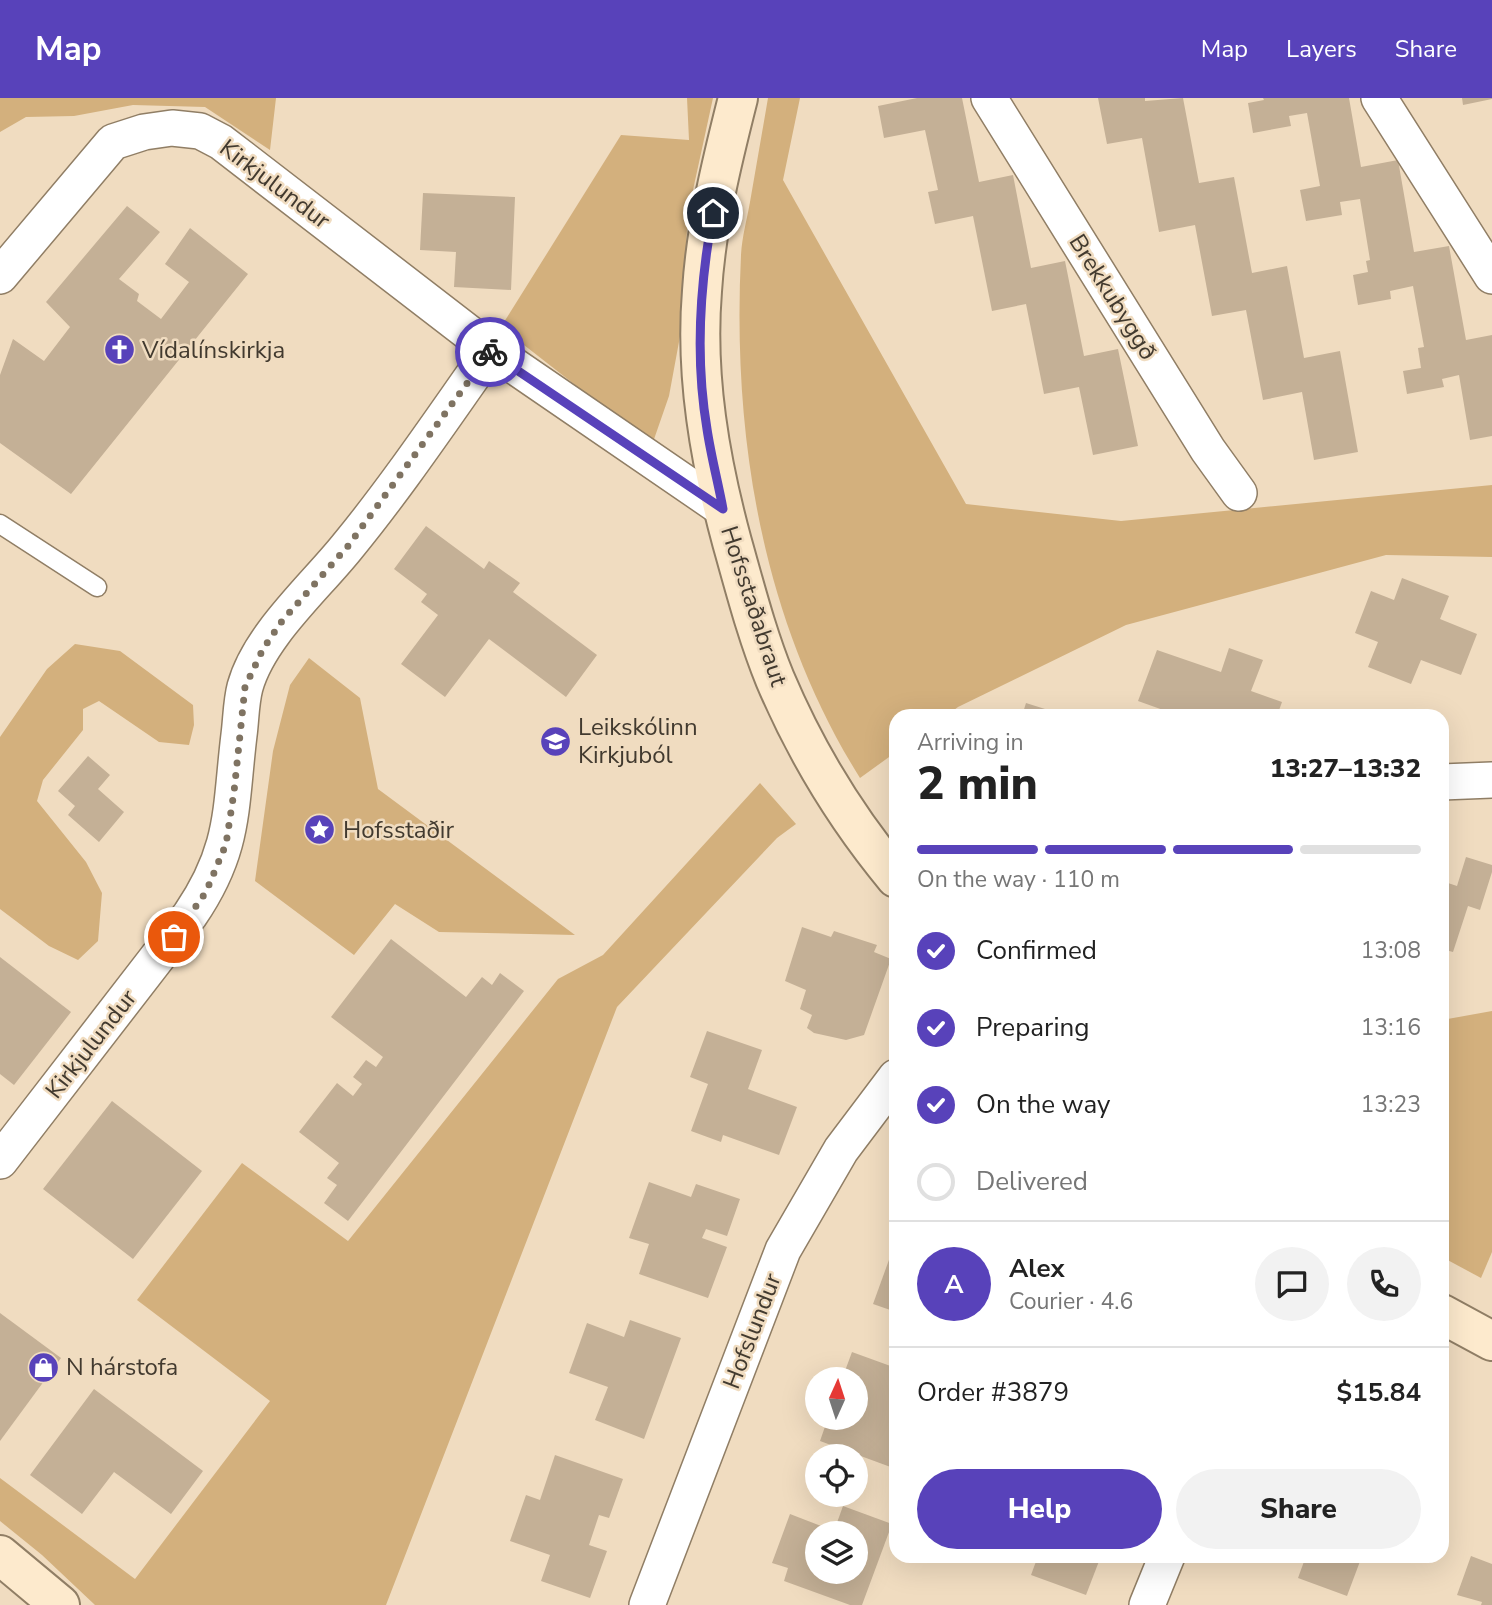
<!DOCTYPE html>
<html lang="en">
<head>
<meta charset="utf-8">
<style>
  :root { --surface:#fff; --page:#f2f2f2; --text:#222; --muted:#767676; --line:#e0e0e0; --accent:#5842ba }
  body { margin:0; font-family:"Nunito Sans",sans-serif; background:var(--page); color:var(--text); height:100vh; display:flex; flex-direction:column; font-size:26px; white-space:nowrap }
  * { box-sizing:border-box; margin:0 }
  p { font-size:23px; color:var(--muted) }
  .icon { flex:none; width:38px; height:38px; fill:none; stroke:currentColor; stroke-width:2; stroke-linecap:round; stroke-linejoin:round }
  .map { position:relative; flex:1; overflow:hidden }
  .panel { position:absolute; left:889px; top:611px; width:560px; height:854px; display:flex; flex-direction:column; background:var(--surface); border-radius:21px; box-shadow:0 7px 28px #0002 }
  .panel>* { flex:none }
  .needle { width:46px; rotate:3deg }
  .tools { position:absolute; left:805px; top:1269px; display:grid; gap:14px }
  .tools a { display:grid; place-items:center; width:63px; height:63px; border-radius:50%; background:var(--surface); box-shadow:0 7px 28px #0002; font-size:35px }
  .pin { position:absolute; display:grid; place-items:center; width:60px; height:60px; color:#fff; margin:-30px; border:4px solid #fff; border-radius:50%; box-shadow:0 2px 7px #0007 }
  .courier { position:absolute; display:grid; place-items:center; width:70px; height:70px; margin:-35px; border:5px solid #5842ba; border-radius:50%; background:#fff; color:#222; box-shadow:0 2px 9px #0007 }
  .headline em { font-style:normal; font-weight:800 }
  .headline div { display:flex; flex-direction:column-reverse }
  .headline { display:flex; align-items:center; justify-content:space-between; height:119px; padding:0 28px }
  h1 { font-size:46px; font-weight:800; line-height:52px }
  .bar { display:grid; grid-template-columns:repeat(4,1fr); gap:10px 7px; align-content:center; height:84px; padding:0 28px }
  .bar i { height:9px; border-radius:5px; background:var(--line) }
  .bar .selected { background:var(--accent) }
  .bar p { grid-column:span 4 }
  .line { display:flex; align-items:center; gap:18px; padding:0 28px; border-top:2px solid var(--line) }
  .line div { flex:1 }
  .round { display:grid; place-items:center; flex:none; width:74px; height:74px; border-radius:37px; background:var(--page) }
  ol { padding:0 28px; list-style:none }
  li { display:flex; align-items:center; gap:21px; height:77px }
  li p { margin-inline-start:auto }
  li .icon { padding:7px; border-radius:50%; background:var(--accent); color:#fff; stroke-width:4 }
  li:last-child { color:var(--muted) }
  li i { width:38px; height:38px; border:4px solid var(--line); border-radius:50% }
  .button { display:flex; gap:14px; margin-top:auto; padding:14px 28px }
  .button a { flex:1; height:80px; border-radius:42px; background:var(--accent); color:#fff; font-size:28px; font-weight:800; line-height:80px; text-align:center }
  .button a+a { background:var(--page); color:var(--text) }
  header { display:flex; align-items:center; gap:42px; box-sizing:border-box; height:98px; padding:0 35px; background:var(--accent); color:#fff }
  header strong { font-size:33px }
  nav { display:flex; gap:38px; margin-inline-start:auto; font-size:24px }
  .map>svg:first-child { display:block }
  .green { fill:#d3b07d }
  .building { fill:#c4b096; fill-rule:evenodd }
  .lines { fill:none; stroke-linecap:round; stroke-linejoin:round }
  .lane-casing { stroke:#907e65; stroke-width:21 }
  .street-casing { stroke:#907e65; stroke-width:38 }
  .secondary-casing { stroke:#907e65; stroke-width:42 }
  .lane { stroke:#fff; stroke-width:18 }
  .street { stroke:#fff; stroke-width:35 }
  .secondary { stroke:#fdeacd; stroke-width:38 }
  .done { stroke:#7f7362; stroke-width:7; stroke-dasharray:0 12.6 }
  .route { stroke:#5842ba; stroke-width:9 }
  .labels { text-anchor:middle; stroke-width:5; stroke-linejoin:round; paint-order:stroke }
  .street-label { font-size:24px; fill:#423a2f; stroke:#f0dcc0 }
  .poi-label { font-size:24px; fill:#423a2f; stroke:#f0dcc0; text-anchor:start }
</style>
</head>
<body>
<header>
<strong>Map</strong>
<nav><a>Map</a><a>Layers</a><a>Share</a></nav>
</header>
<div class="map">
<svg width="1492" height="1507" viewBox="0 0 1492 1507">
  <rect width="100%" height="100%" fill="#f0dcc0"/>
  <g class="green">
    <polygon points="0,0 276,0 270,52 205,9 133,7 74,18 26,19 0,34"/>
    <polygon points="687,0 713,0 688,115 681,233 669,298 652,347 501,229 621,37 689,42"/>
    <path d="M768,0H800L783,82L966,406L1121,423L1492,387V459L1386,457L1126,527L958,609L946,618H896V654L860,680C762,523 732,339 741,157C742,139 747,121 750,104C756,70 762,35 768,0Z"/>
    <polygon points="75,546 120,553 193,607 194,627 189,647 159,644 99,603 83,611 83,632 43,682 37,703 86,764 102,795 98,843 78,862 49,848 0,811 0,639 47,571"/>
    <polygon points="309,560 360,600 378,691 575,837 439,834 395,806 354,857 255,783 273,653 290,587"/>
    <polygon points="760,685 796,726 777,740 617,909 386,1507 95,1507 42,1457 0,1423 0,1380 135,1481 270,1303 137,1202 242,1065 348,1143 558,881 603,857"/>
    <polygon points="1492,913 1492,1154 1481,1180 1442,1159 1442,922"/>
  </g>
  <g class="building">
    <polygon points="917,0 962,0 979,84 1013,77 1031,170 1065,163 1084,258 1118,251 1138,348 1093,357 1079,289 1044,296 1026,206 992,213 973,118 935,126 928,94 938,92 925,32 884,40 878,8"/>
    <polygon points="1098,0 1145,0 1145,3 1183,0 1199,85 1234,79 1252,175 1287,168 1304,260 1340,253 1358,354 1314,362 1302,294 1263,302 1246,212 1212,218 1195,127 1159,134 1142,40 1107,46"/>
    <polygon points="1263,0 1349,0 1361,69 1398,62 1414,154 1449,148 1466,242 1492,237 1492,338 1470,342 1459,277 1442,281 1444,289 1407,296 1403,273 1421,270 1418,250 1424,249 1413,188 1390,193 1391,201 1358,207 1353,177 1368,174 1366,163 1370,162 1360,101 1340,104 1342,117 1306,123 1300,92 1320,88 1307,15 1289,18 1291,28 1253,35 1248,5 1264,2"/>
    <polygon points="1462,0 1492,0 1492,1 1463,7"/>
    <polygon points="423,95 515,99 511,192 454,189 456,154 420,152"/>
    <polygon points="127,108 160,134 119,181 139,196 137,203 161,221 189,184 165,166 190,130 248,176 71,396 0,345 0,277 13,241 44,263 70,229 46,204"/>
    <polygon points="426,428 484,471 489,463 520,485 513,494 597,557 566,599 489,541 445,599 401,566 438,517 421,504 427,496 394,471"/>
    <polygon points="1402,480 1449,498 1440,521 1477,536 1461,577 1421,562 1411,586 1368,569 1378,544 1355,535 1371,493 1394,502"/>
    <polygon points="1229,550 1263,562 1251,593 1282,604 1277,618 1180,618 1138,603 1157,552 1221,574"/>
    <polygon points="1026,605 1064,617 1064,618 1022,618"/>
    <polygon points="88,658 110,677 98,691 124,714 99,744 68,717 75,708 58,693"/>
    <polygon points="1466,759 1492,767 1492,774 1480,812 1468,808 1453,854 1442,851 1442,783 1457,788"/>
    <polygon points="802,829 831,839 834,833 877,847 874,854 891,861 864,937 846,942 814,935 807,930 812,917 800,911 806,892 785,883"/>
    <polygon points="391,841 466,899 482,879 492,887 500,875 524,893 348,1123 324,1105 337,1087 327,1080 339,1065 299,1034 337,985 353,998 362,986 353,979 366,962 376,969 383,959 331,919"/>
    <polygon points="0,859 71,914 14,987 0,976"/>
    <polygon points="707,933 762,952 748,991 797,1009 779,1057 723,1037 721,1044 691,1033 708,986 690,979"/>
    <polygon points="112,1003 202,1073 133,1161 43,1091"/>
    <polygon points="649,1084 691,1099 696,1086 740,1101 727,1138 706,1131 702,1140 727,1149 708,1200 639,1176 649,1146 629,1140"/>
    <polygon points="894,1148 896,1149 896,1214 873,1206"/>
    <polygon points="0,1215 61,1260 0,1343"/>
    <polygon points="630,1222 681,1240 644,1341 595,1322 608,1289 569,1275 587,1225 624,1239"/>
    <polygon points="852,1254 896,1270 896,1371 820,1343 828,1320 856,1320 856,1281 842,1281"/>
    <polygon points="94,1291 203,1373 171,1416 114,1374 82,1416 30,1377"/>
    <polygon points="555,1357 623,1381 609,1420 599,1417 589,1447 607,1453 590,1500 541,1483 550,1457 510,1443 526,1397 540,1402"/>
    <path d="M843,1408L892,1426L862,1507H850L784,1483L788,1470L772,1465L790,1416L834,1433ZM817,1435H856V1474H817Z"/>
    <polygon points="1038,1458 1101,1458 1086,1497 1031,1477"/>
    <polygon points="1306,1458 1362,1458 1347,1498 1298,1480"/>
    <polygon points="1471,1458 1492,1466 1492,1507 1481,1507 1482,1504 1457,1497"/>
  </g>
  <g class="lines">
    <defs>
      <polyline id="lane" points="0,426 97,489"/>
      <g id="street">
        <polyline points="989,0 1208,352 1239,395"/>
        <polyline points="1379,0 1492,178"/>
        <polyline points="0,178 113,44 144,34 172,30 200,33 221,44 491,252 723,411"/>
        <polyline points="1442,684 1492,682"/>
        <path d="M0,1063L190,817C235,751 230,712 239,637C241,622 241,604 245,589C259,538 314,490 347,449C398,387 444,318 491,252"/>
        <polyline points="647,1507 783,1152 841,1052 896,979"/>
        <polyline points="1147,1507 1167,1458"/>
      </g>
      <g id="secondary">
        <path d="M738,0C722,63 706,128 702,193C695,278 710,363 732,444C745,490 757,537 775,581C805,652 847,721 896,780"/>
        <polyline points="1442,1216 1492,1243"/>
        <polyline points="0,1457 60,1507"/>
      </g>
    </defs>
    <use href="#lane" class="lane-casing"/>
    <use href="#street" class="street-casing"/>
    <use href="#secondary" class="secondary-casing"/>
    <use href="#lane" class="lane"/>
    <use href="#street" class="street"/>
    <use href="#secondary" class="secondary"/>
  </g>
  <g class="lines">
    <polyline class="done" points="174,839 206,794 226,746 234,694 245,589 263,551 282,523 348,448 490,254"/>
    <path class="route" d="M490,254L723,411C718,384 711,358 707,331C695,260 700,185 713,115"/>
  </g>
  <defs>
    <symbol id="church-disc" viewBox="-11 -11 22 22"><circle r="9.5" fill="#5842ba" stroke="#f0dcc0"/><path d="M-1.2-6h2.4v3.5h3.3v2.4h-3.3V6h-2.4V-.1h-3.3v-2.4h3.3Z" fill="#fff"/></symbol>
    <symbol id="school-disc" viewBox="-11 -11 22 22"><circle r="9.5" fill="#5842ba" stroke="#f0dcc0"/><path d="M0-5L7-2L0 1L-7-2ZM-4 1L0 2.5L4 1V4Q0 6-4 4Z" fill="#fff"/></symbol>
    <symbol id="sight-disc" viewBox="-11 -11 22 22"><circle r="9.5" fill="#5842ba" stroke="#f0dcc0"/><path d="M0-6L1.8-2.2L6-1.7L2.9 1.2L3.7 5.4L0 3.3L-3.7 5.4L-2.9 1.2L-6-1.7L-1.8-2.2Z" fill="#fff"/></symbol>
    <symbol id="shop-disc" viewBox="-11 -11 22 22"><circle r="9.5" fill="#5842ba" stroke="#f0dcc0"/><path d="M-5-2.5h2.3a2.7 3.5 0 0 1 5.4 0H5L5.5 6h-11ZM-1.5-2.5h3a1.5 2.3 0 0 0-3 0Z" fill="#fff"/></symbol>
  </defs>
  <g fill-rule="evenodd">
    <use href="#church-disc" x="102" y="234" width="35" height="35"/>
    <use href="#school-disc" x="538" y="626" width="35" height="35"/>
    <use href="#sight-disc" x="302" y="714" width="35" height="35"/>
    <use href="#shop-disc" x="26" y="1252" width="35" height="35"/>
  </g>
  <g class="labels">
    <g class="street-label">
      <text transform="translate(275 86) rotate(37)" y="8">Kirkjulundur</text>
      <text transform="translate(1113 199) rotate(58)" y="8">Brekkubyggð</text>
      <text transform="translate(754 508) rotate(72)" y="8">Hofsstaðabraut</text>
      <text transform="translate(91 946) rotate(-52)" y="8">Kirkjulundur</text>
      <text transform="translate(752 1233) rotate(-69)" y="8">Hofslundur</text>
    </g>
    <g class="poi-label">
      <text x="142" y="260">Vídalínskirkja</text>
      <text x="578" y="637">Leikskólinn<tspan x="578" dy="28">Kirkjuból</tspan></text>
      <text x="343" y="740">Hofsstaðir</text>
      <text x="66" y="1277">N hárstofa</text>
    </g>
  </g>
</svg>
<div class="tools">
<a><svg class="needle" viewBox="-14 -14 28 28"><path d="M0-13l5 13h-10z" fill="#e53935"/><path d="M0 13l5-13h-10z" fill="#767676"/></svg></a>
<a><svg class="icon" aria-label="locate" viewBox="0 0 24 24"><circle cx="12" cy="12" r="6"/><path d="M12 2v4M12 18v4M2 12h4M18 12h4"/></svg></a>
<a><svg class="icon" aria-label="layers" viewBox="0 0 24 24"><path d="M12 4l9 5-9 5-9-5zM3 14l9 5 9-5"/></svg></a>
</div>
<div class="pin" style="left:174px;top:839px;background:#ea580c"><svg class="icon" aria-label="bag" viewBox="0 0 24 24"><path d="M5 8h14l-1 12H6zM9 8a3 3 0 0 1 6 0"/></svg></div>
<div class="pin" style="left:713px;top:115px;background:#1f2937"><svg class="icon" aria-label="home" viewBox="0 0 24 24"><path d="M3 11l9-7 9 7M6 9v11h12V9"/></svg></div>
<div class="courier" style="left:490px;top:254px"><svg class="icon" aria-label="bike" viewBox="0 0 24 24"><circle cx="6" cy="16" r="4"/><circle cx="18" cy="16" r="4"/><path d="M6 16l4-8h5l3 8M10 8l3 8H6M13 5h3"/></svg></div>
<section class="panel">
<div class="headline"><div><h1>2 min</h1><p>Arriving in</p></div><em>13:27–13:32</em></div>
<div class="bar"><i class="selected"></i><i class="selected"></i><i class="selected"></i><i></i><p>On the way · 110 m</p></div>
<ol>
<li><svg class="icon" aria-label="check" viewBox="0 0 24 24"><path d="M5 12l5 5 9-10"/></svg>Confirmed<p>13:08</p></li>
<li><svg class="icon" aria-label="check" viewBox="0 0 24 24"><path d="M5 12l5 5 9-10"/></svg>Preparing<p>13:16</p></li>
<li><svg class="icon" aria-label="check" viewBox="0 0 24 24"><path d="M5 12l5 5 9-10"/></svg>On the way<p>13:23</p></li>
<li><i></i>Delivered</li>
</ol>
<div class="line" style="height:126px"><b class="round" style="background:var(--accent);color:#fff">A</b><div><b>Alex</b><p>Courier · 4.6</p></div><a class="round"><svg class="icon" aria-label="chat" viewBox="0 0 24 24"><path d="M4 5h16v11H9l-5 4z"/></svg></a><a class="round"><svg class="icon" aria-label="phone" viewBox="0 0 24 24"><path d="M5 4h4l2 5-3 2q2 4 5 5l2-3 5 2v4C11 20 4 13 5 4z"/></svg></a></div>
<div class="line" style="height:91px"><div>Order #3879</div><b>$15.84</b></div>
<div class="button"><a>Help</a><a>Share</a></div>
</section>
</div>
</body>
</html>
